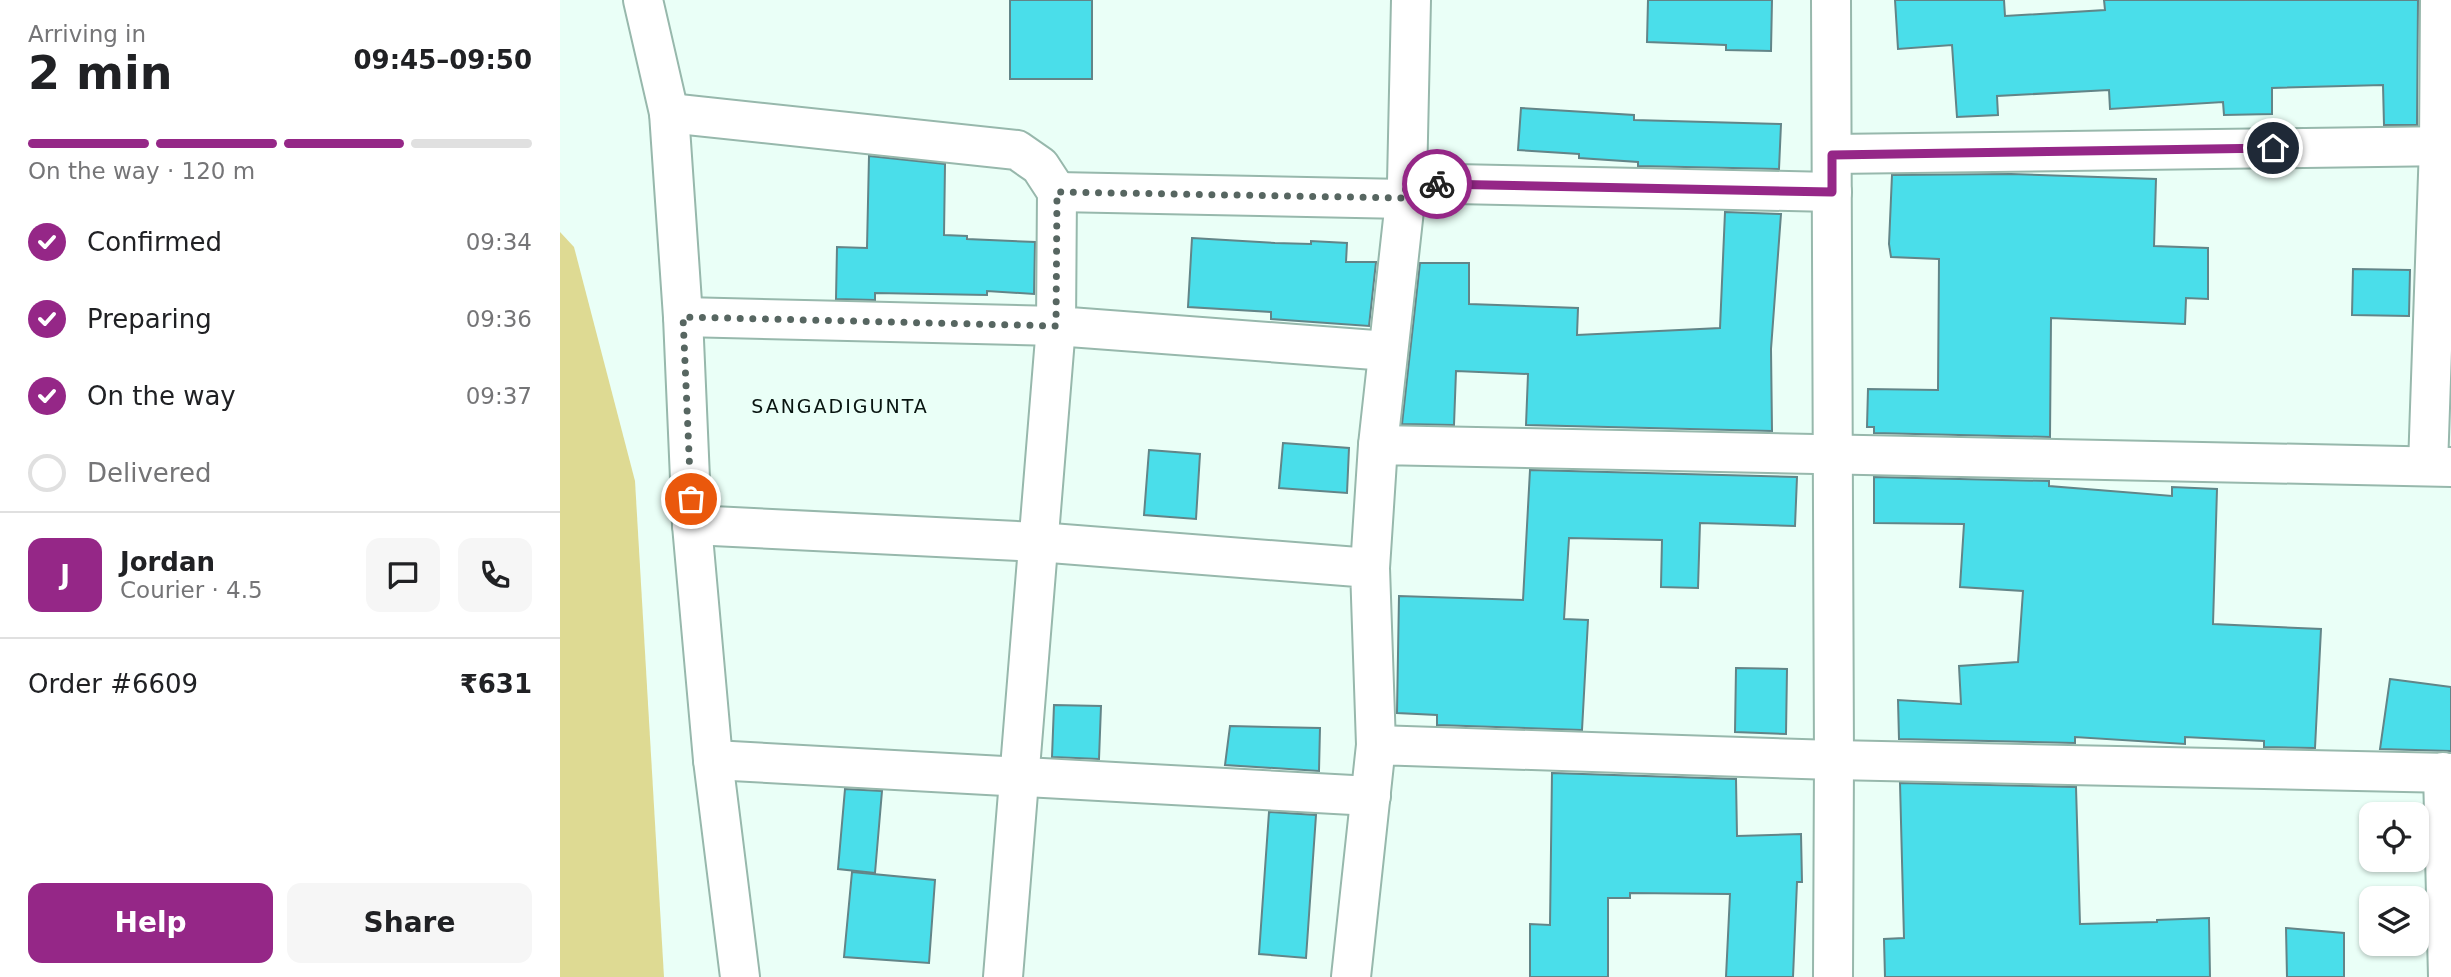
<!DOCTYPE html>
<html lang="en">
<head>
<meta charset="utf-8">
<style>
  :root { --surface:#fff; --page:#f6f6f6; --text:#202124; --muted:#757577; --line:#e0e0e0; --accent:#952787 }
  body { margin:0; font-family:"DejaVu Sans",sans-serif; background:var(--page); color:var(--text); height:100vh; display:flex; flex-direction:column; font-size:26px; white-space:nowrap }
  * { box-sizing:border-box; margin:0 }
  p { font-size:23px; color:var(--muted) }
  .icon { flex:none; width:38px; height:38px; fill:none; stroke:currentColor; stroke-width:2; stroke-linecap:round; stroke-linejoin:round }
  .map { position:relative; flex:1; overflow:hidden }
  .details { display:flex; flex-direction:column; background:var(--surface); width:560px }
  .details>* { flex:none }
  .buttons { position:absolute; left:1799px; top:802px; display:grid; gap:14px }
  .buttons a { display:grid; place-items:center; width:70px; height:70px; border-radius:14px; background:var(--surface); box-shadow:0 2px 5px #0004; font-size:35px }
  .pin { position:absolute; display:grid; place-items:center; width:60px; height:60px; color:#fff; margin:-30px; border:4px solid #fff; border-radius:50%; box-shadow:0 2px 7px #0007 }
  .courier { position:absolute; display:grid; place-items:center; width:70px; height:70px; margin:-35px; border:5px solid #952787; border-radius:50%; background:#fff; color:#222; box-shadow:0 2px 9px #0007 }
  .headline em { font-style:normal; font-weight:700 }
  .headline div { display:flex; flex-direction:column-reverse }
  .headline { display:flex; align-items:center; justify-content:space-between; height:119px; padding:0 28px }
  h1 { font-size:46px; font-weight:700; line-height:52px }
  .bar { display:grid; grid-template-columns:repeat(4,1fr); gap:10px 7px; align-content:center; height:84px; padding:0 28px }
  .bar i { height:9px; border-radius:5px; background:var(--line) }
  .bar .selected { background:var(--accent) }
  .bar p { grid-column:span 4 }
  .line { display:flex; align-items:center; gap:18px; padding:0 28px; border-top:2px solid var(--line) }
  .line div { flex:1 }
  .round { display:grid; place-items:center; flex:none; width:74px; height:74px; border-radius:14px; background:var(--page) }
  ol { padding:0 28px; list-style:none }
  li { display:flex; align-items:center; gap:21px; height:77px }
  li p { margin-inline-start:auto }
  li .icon { padding:7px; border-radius:50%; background:var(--accent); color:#fff; stroke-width:4 }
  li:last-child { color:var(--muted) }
  li i { width:38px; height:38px; border:4px solid var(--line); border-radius:50% }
  .primary-button { display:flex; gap:14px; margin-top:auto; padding:14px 28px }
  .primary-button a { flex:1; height:80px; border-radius:14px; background:var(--accent); color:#fff; font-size:28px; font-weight:700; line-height:80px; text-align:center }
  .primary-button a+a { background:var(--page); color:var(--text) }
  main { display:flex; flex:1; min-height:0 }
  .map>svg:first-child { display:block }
  .green { fill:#deda93 }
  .building { fill:#4adeea; stroke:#628588; stroke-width:2 }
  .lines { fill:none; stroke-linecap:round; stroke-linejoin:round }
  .street-casing { stroke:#97b8ac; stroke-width:42 }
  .secondary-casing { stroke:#97b8ac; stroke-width:42 }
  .street { stroke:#fff; stroke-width:38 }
  .secondary { stroke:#fff; stroke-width:38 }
  .done { stroke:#576661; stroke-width:7; stroke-dasharray:0 12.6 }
  .route { stroke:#952787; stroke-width:9 }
  .labels { text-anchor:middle; stroke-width:5; stroke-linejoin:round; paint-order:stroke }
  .neighbourhood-label { font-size:19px; letter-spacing:2px; fill:#081410; stroke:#eafff7 }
</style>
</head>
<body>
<main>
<section class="details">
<div class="headline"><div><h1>2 min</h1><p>Arriving in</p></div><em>09:45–09:50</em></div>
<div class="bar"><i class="selected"></i><i class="selected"></i><i class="selected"></i><i></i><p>On the way · 120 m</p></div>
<ol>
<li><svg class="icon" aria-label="check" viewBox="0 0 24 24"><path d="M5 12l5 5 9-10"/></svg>Confirmed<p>09:34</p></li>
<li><svg class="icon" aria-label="check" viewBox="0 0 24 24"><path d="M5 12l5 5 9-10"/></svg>Preparing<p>09:36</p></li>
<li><svg class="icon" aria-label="check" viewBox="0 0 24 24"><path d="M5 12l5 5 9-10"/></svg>On the way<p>09:37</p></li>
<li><i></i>Delivered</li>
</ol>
<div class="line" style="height:126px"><b class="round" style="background:var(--accent);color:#fff">J</b><div><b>Jordan</b><p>Courier · 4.5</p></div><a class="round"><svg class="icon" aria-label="chat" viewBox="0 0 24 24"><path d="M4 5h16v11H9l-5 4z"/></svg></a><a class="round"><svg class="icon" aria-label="phone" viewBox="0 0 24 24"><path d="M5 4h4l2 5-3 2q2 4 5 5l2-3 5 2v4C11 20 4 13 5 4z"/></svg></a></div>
<div class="line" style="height:91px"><div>Order #6609</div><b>₹631</b></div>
<div class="primary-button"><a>Help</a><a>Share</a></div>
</section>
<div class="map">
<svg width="1891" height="977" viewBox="0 0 1891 977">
  <rect width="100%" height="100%" fill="#eafff7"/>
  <polygon class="green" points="0,232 14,247 75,481 104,977 0,977"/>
  <g class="building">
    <rect x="450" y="0" width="82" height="79"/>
    <polygon points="1088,0 1212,0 1211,51 1166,50 1166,45 1087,42"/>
    <polygon points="1335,0 1444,0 1445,16 1545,10 1544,0 1858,0 1857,125 1824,125 1823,85 1712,88 1712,114 1664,115 1663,102 1550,109 1549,90 1437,96 1438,115 1397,117 1392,45 1338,49"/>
    <polygon points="961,108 1074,115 1074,120 1221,124 1219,169 1078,166 1078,162 1019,158 1019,154 958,150"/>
    <polygon points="309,156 385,164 384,235 407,236 407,239 475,242 474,294 427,291 427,295 315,293 315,300 276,299 277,247 307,248"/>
    <polygon points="1451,174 1596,179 1594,246 1648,248 1648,299 1626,298 1625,324 1491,318 1490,437 1314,433 1314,427 1307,427 1308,389 1378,390 1379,259 1331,257 1329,244 1332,175"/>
    <polygon points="1165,212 1221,214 1211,349 1212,431 966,425 968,374 896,371 894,425 842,424 860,263 909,263 909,304 1018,308 1017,335 1160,328"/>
    <polygon points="632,238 715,243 751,244 751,241 787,243 786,262 816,262 809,326 711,319 711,312 628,307"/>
    <polygon points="1793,269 1850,270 1849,316 1792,315"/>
    <polygon points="723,443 789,448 787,493 719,488"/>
    <polygon points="589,450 640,454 636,519 584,515"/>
    <polygon points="970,470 1237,477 1235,526 1140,523 1138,588 1101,587 1102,540 1009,538 1004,619 1028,620 1022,730 877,725 877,715 837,713 839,596 963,600"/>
    <polygon points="1314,477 1489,481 1489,486 1612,496 1612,487 1657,489 1653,624 1761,629 1755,748 1704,747 1704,741 1625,737 1625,744 1515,737 1515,743 1339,739 1338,700 1401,704 1399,666 1458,662 1463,591 1400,587 1404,524 1314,523"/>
    <polygon points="1176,668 1227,669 1226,734 1175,732"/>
    <polygon points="1830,679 1891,687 1891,751 1820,749"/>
    <polygon points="494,705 541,706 539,759 492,757"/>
    <polygon points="670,726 760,728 759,771 665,765"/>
    <polygon points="992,773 1176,779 1177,836 1241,834 1242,882 1237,882 1233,977 1166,977 1170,894 1070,893 1070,898 1048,898 1048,977 970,977 970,924 990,925"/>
    <polygon points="1340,783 1516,787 1520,924 1597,922 1597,920 1649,918 1650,977 1325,977 1324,939 1344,938"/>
    <polygon points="285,789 322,791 315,873 278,869"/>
    <polygon points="709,812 756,815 746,958 699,954"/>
    <polygon points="292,872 375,880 369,963 284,957"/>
    <polygon points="1726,928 1784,933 1784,977 1727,977"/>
  </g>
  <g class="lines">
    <defs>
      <g id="street">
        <polyline points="83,0 109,113 123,317 132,525 153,760 180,977"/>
        <polyline points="109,113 457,150 480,166 497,192 496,326 828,351"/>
        <polyline points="1272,154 1891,146"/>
        <polyline points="847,183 851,0"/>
        <polyline points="497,192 845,199"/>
        <polyline points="123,317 496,326 443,977"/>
        <polyline points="818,445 847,183 1272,192"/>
        <polyline points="1868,466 1879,146 1880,0"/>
        <polyline points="132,525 478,542 810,568 816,745"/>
        <polyline points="810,568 818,445 1891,467"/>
        <polyline points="153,760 811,796"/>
        <polyline points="1883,772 1888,977"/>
        <polyline points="791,977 816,745 1274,760 1891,773"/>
      </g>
      <polyline id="secondary" points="1271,0 1274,760 1273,977"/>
    </defs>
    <use href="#street" class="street-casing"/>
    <use href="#secondary" class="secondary-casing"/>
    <use href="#street" class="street"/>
    <use href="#secondary" class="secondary"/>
  </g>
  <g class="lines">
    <polyline class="done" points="131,499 123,317 496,326 497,192 845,198 846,183 877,184"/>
    <polyline class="route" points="877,184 1272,192 1272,155 1713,148"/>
  </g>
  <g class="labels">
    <g class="neighbourhood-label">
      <text x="280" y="413">SANGADIGUNTA</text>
    </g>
  </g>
</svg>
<div class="buttons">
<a><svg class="icon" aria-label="locate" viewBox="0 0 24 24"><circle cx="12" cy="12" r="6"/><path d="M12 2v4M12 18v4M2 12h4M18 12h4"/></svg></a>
<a><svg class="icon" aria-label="layers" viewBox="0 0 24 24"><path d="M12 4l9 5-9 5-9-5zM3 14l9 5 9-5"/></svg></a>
</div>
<div class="pin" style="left:131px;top:499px;background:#ea580c"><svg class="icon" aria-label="bag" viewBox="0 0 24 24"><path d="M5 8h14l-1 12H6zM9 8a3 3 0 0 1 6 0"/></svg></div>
<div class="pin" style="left:1713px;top:148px;background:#1f2937"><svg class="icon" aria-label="home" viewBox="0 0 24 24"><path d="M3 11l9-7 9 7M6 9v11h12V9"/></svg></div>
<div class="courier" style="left:877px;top:184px"><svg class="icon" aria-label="bike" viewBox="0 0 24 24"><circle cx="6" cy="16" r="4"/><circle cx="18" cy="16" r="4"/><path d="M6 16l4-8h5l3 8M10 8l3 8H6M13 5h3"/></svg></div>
</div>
</main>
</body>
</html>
